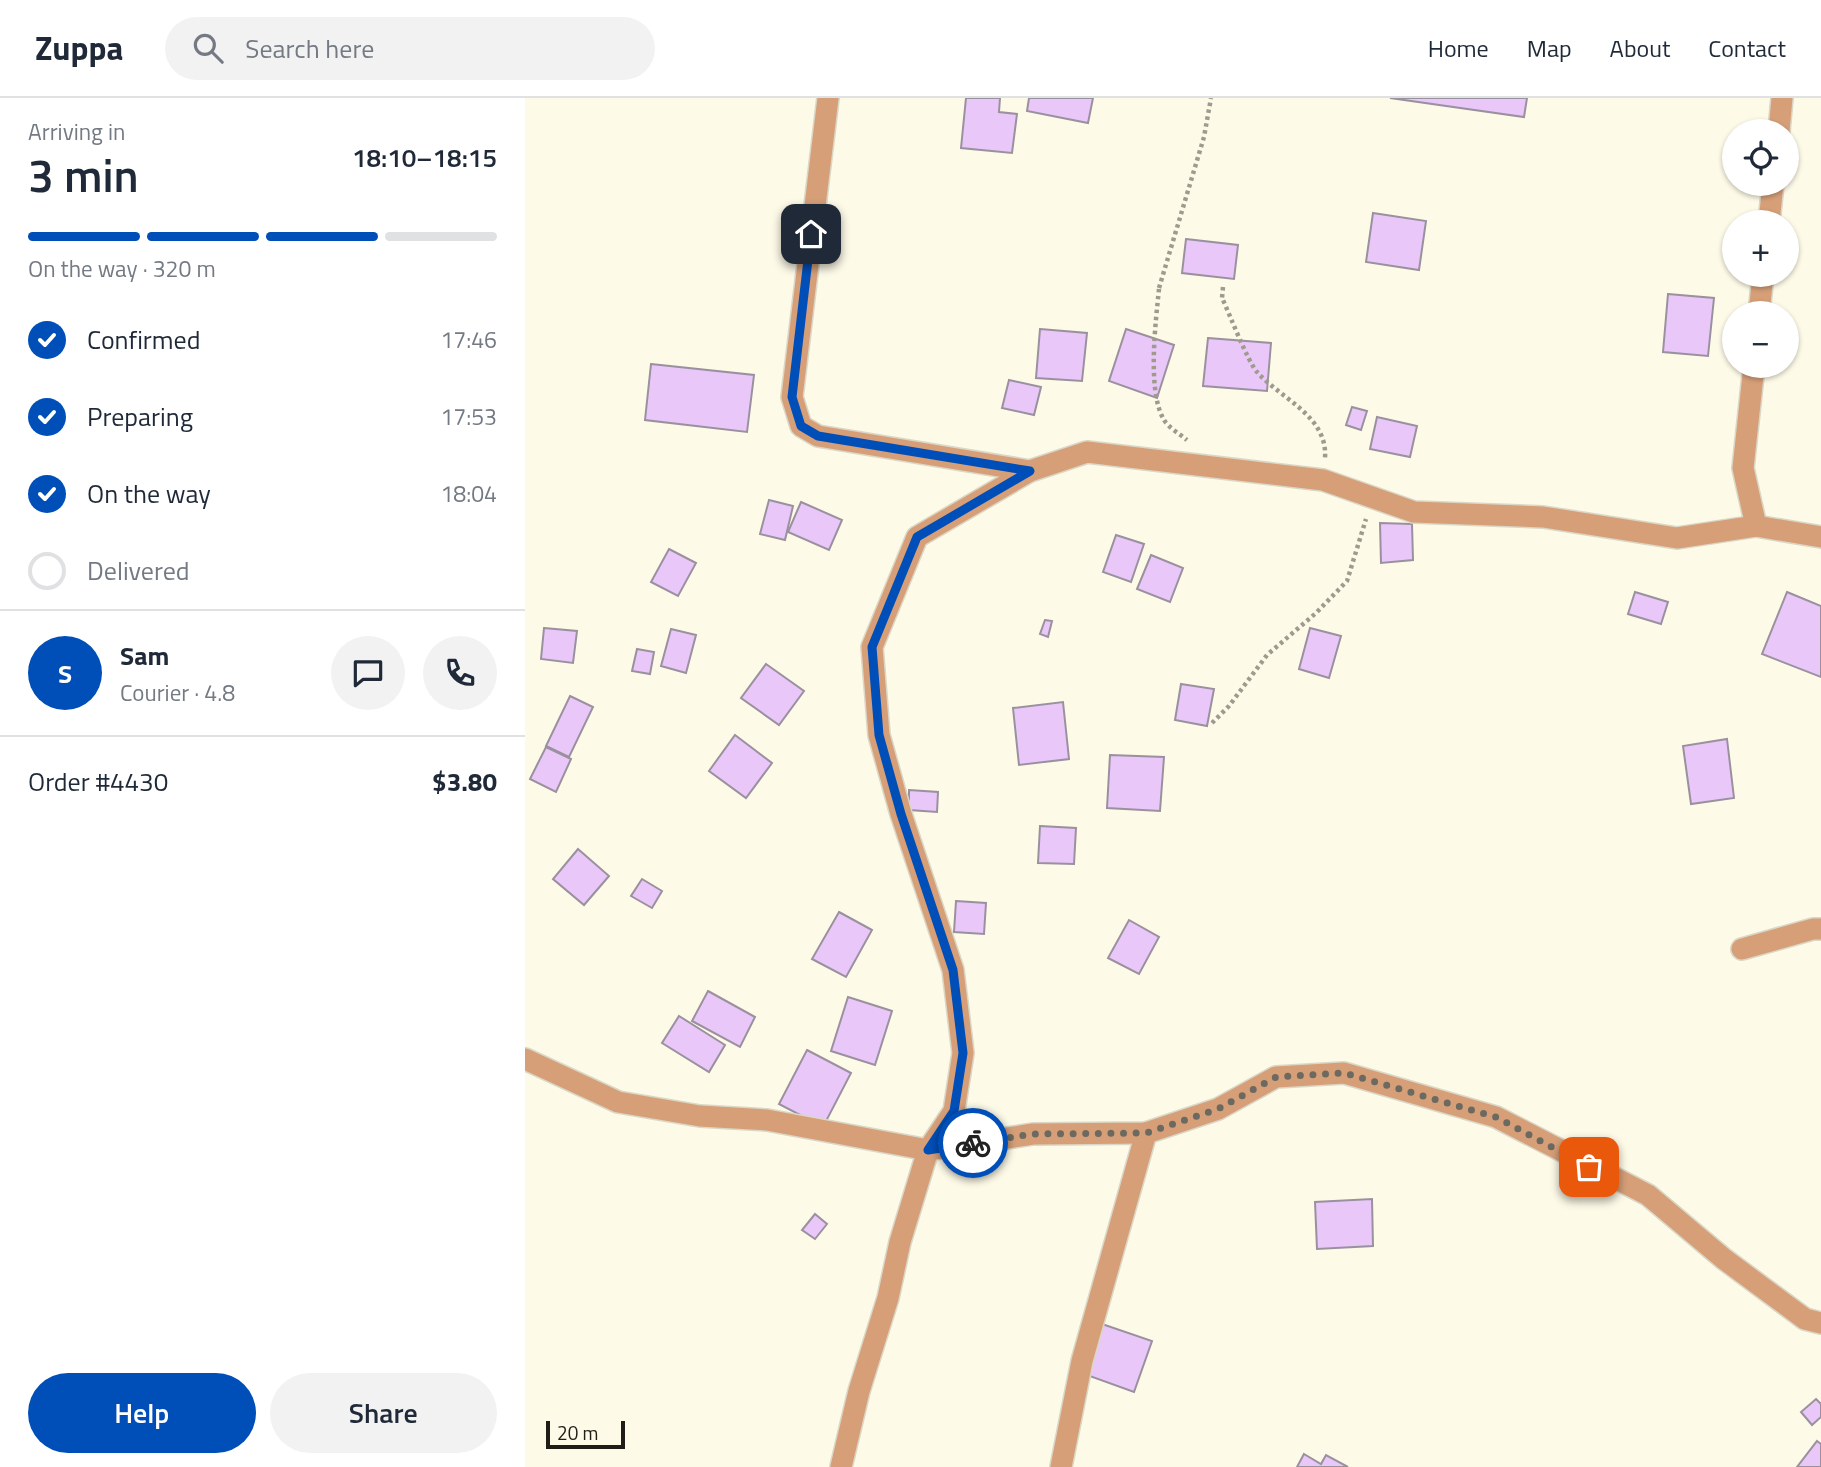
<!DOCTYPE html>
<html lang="en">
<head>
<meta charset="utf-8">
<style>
  :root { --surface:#fff; --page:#f2f2f3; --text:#1f2937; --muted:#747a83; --line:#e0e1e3; --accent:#004fb9 }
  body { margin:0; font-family:"Titillium Web",sans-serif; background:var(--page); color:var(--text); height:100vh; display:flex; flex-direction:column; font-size:26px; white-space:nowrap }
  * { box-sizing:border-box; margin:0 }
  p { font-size:23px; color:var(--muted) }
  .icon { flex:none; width:38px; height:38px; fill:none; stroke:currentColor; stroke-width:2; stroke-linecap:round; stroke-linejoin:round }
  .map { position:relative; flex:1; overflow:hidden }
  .drawer { display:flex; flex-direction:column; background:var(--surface); width:525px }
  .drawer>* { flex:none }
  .buttons { position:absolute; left:1197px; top:21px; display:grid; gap:14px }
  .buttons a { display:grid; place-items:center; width:77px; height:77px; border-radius:50%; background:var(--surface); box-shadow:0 2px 5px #0004; font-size:35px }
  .scale { position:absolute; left:21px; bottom:18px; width:79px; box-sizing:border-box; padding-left:7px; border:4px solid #1e1d17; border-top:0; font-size:19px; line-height:24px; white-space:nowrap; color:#1e1d17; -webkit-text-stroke:5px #fefae8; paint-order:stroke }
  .pin { position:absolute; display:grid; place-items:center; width:60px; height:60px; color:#fff; margin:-30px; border-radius:14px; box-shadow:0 4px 10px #0006 }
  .courier { position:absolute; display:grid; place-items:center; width:70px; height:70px; margin:-35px; border:5px solid #004fb9; border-radius:50%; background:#fff; color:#222; box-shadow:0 2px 9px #0007 }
  .summary em { font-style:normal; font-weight:600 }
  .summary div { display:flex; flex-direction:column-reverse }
  .summary { display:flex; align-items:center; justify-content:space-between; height:119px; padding:0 28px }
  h1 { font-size:46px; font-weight:600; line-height:52px }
  .bar { display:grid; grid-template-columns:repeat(4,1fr); gap:10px 7px; align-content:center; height:84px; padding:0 28px }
  .bar i { height:9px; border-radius:5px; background:var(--line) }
  .bar .current { background:var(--accent) }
  .bar p { grid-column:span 4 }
  .line { display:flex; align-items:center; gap:18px; padding:0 28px; border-top:2px solid var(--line) }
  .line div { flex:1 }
  .round { display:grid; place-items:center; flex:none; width:74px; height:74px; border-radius:37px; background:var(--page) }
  ol { padding:0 28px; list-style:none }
  li { display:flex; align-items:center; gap:21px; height:77px }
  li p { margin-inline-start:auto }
  li .icon { padding:7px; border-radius:50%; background:var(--accent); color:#fff; stroke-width:4 }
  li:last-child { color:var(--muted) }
  li i { width:38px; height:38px; border:4px solid var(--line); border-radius:50% }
  .button { display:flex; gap:14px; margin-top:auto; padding:14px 28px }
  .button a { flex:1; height:80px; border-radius:42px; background:var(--accent); color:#fff; font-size:28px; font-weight:600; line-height:80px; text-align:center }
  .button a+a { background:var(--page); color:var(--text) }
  header { display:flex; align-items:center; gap:42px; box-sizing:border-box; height:98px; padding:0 35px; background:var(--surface); border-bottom:2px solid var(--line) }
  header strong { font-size:33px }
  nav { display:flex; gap:38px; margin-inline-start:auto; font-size:24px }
  .search { width:490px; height:63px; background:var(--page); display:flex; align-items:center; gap:18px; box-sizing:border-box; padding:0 24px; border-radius:38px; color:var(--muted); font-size:26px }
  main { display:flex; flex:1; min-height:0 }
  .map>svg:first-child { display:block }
  .building { fill:#e9c7f9; stroke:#9a919f; stroke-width:2 }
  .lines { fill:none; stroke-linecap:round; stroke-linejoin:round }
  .minor-casing { stroke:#dad7c7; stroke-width:24 }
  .path { stroke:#9e9b8e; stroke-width:4.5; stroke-dasharray:3.5 3.5; stroke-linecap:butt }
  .minor { stroke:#d69f78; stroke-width:21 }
  .done { stroke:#6c6a60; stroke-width:7; stroke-dasharray:0 12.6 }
  .route { stroke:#004fb9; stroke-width:9 }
</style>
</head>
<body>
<header>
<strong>Zuppa</strong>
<div class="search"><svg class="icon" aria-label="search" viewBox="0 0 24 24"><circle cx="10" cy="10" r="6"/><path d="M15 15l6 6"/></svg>Search here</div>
<nav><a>Home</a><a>Map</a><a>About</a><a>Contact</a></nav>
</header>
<main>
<section class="drawer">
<div class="summary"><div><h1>3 min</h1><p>Arriving in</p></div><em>18:10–18:15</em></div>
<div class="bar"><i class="current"></i><i class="current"></i><i class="current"></i><i></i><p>On the way · 320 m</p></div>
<ol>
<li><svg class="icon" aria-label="check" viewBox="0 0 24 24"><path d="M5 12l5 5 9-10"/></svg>Confirmed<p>17:46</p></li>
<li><svg class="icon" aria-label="check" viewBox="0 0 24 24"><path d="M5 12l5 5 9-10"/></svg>Preparing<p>17:53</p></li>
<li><svg class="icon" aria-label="check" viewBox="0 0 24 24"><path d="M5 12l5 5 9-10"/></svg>On the way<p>18:04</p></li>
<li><i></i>Delivered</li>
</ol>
<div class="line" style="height:126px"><b class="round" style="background:var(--accent);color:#fff">S</b><div><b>Sam</b><p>Courier · 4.8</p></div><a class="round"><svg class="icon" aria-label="chat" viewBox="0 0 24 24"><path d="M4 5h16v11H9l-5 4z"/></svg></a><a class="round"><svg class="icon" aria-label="phone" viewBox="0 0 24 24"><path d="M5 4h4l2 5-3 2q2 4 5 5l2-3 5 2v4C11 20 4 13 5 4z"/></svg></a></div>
<div class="line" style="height:91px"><div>Order #4430</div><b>$3.80</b></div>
<div class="button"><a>Help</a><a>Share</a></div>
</section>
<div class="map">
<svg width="1296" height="1369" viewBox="0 0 1296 1369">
  <rect width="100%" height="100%" fill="#fefae8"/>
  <g class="building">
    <polygon points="441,0 475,0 474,14 492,16 487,55 436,50"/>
    <polygon points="504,0 568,0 563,25 502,13"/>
    <polygon points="865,0 1002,0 999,19"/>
    <polygon points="848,115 901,123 894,172 841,164"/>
    <polygon points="661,141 713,147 709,181 657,175"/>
    <polygon points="1143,196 1189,200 1183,258 1138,254"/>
    <polygon points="515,231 562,235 557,283 511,280"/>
    <polygon points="601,231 649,247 632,300 584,283"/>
    <polygon points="683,240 746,245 742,293 678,288"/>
    <polygon points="126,266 229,277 222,334 120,322"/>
    <polygon points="484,282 516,289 509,317 477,310"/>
    <polygon points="827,309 842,313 836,332 821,327"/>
    <polygon points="852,319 892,328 885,359 845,351"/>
    <polygon points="244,402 268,408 260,442 235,436"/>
    <polygon points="276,404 317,422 304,452 263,434"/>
    <polygon points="855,425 887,426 888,462 856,465"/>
    <polygon points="591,437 619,446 606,484 578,474"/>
    <polygon points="144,451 171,465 153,498 126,484"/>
    <polygon points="626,457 658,470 645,504 612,491"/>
    <polygon points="1110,494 1143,504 1136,526 1103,516"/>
    <polygon points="1262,494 1296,508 1296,579 1237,556"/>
    <polygon points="520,522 527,523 523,539 515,536"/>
    <polygon points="19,530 52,533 48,565 16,561"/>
    <polygon points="785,530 816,538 804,580 774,571"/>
    <polygon points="146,531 171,537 161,575 136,568"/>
    <polygon points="112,551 129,554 125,576 107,573"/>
    <polygon points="241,566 279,593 254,627 216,600"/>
    <polygon points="656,586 689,591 682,628 650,622"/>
    <polygon points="45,598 68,609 44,659 21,648"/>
    <polygon points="538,604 544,661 494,667 488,610"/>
    <polygon points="210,637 247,665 221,700 184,673"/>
    <polygon points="1202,641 1209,700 1166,706 1158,648"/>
    <polygon points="21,649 46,661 31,694 5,681"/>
    <polygon points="585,657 639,659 635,713 582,710"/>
    <polygon points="384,692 413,694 412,714 384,712"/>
    <polygon points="515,728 551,730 549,766 513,765"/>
    <polygon points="53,751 84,778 59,807 28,781"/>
    <polygon points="117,781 137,793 127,810 106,798"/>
    <polygon points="431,803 461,805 459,836 429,834"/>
    <polygon points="314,814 347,832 321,879 287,861"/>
    <polygon points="604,822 634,839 614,876 583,860"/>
    <polygon points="183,893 230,919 215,949 167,923"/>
    <polygon points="323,899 367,913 350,967 306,953"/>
    <polygon points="154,918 200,947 184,974 137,945"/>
    <polygon points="282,952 326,975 298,1029 254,1006"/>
    <polygon points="847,1101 848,1148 792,1151 790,1104"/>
    <polygon points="290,1116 302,1126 290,1141 277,1132"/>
    <polygon points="577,1226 627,1243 609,1294 559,1276"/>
    <polygon points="1291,1301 1296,1306 1296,1319 1287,1327 1276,1314"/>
    <polygon points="1292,1343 1296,1346 1296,1369 1272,1369"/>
    <polygon points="779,1356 796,1366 801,1357 823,1369 772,1369"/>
  </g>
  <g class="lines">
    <defs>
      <g id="minor">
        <polyline points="303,0 267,299 276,328 293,338 505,373"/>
        <polyline points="1254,33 1257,0"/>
        <polyline points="1244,124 1248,86"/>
        <polyline points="1234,215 1238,177"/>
        <polyline points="1229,268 1218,370 1231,428"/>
        <polyline points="1217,851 1288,831 1296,831"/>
        <polyline points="0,961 93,1004 175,1018 242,1022 403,1052 508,1036 621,1035 693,1011 751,979 819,975 971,1019 1123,1097 1199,1161 1280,1221 1296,1225"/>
        <polyline points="316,1369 334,1293 363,1200 375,1144 403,1052 429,1013 438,955 428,872 376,716 354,637 347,549 392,439 505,373 562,354 798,382 889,414 1018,419 1152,440 1231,428 1296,439"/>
        <polyline points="536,1369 557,1263 621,1035"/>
      </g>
    </defs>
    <use href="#minor" class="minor-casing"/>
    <g class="path">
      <path d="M698,189L697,200C705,217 722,262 732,274C756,301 803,318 800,360"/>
      <polyline points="634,190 679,39 686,0"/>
      <path d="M634,191C631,221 622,291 638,320C642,329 655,336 662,342"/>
      <polyline points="687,625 704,608 742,557 791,515 822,483 841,421"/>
    </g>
    <use href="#minor" class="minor"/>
  </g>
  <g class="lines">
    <polyline class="done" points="448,1045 508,1036 621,1035 693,1011 751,979 819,975 971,1019 1064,1069"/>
    <polyline class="route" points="286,136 267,299 276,328 293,338 505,373 392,439 347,549 354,637 376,716 428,872 438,955 429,1013 403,1052 448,1045"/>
  </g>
</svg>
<div class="buttons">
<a><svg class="icon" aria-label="locate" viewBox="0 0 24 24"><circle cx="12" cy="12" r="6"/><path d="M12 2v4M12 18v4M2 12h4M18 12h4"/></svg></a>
<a>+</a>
<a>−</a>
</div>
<div class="scale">20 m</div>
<div class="pin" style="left:1064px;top:1069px;background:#ea580c"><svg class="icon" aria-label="bag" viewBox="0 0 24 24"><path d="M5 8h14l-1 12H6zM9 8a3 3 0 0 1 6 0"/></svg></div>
<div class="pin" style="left:286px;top:136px;background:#1f2937"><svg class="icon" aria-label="home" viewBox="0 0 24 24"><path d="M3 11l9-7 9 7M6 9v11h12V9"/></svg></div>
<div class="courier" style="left:448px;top:1045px"><svg class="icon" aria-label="bike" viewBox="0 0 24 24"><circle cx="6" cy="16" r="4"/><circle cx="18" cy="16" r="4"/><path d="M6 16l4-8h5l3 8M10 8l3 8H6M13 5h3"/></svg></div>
</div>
</main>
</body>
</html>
